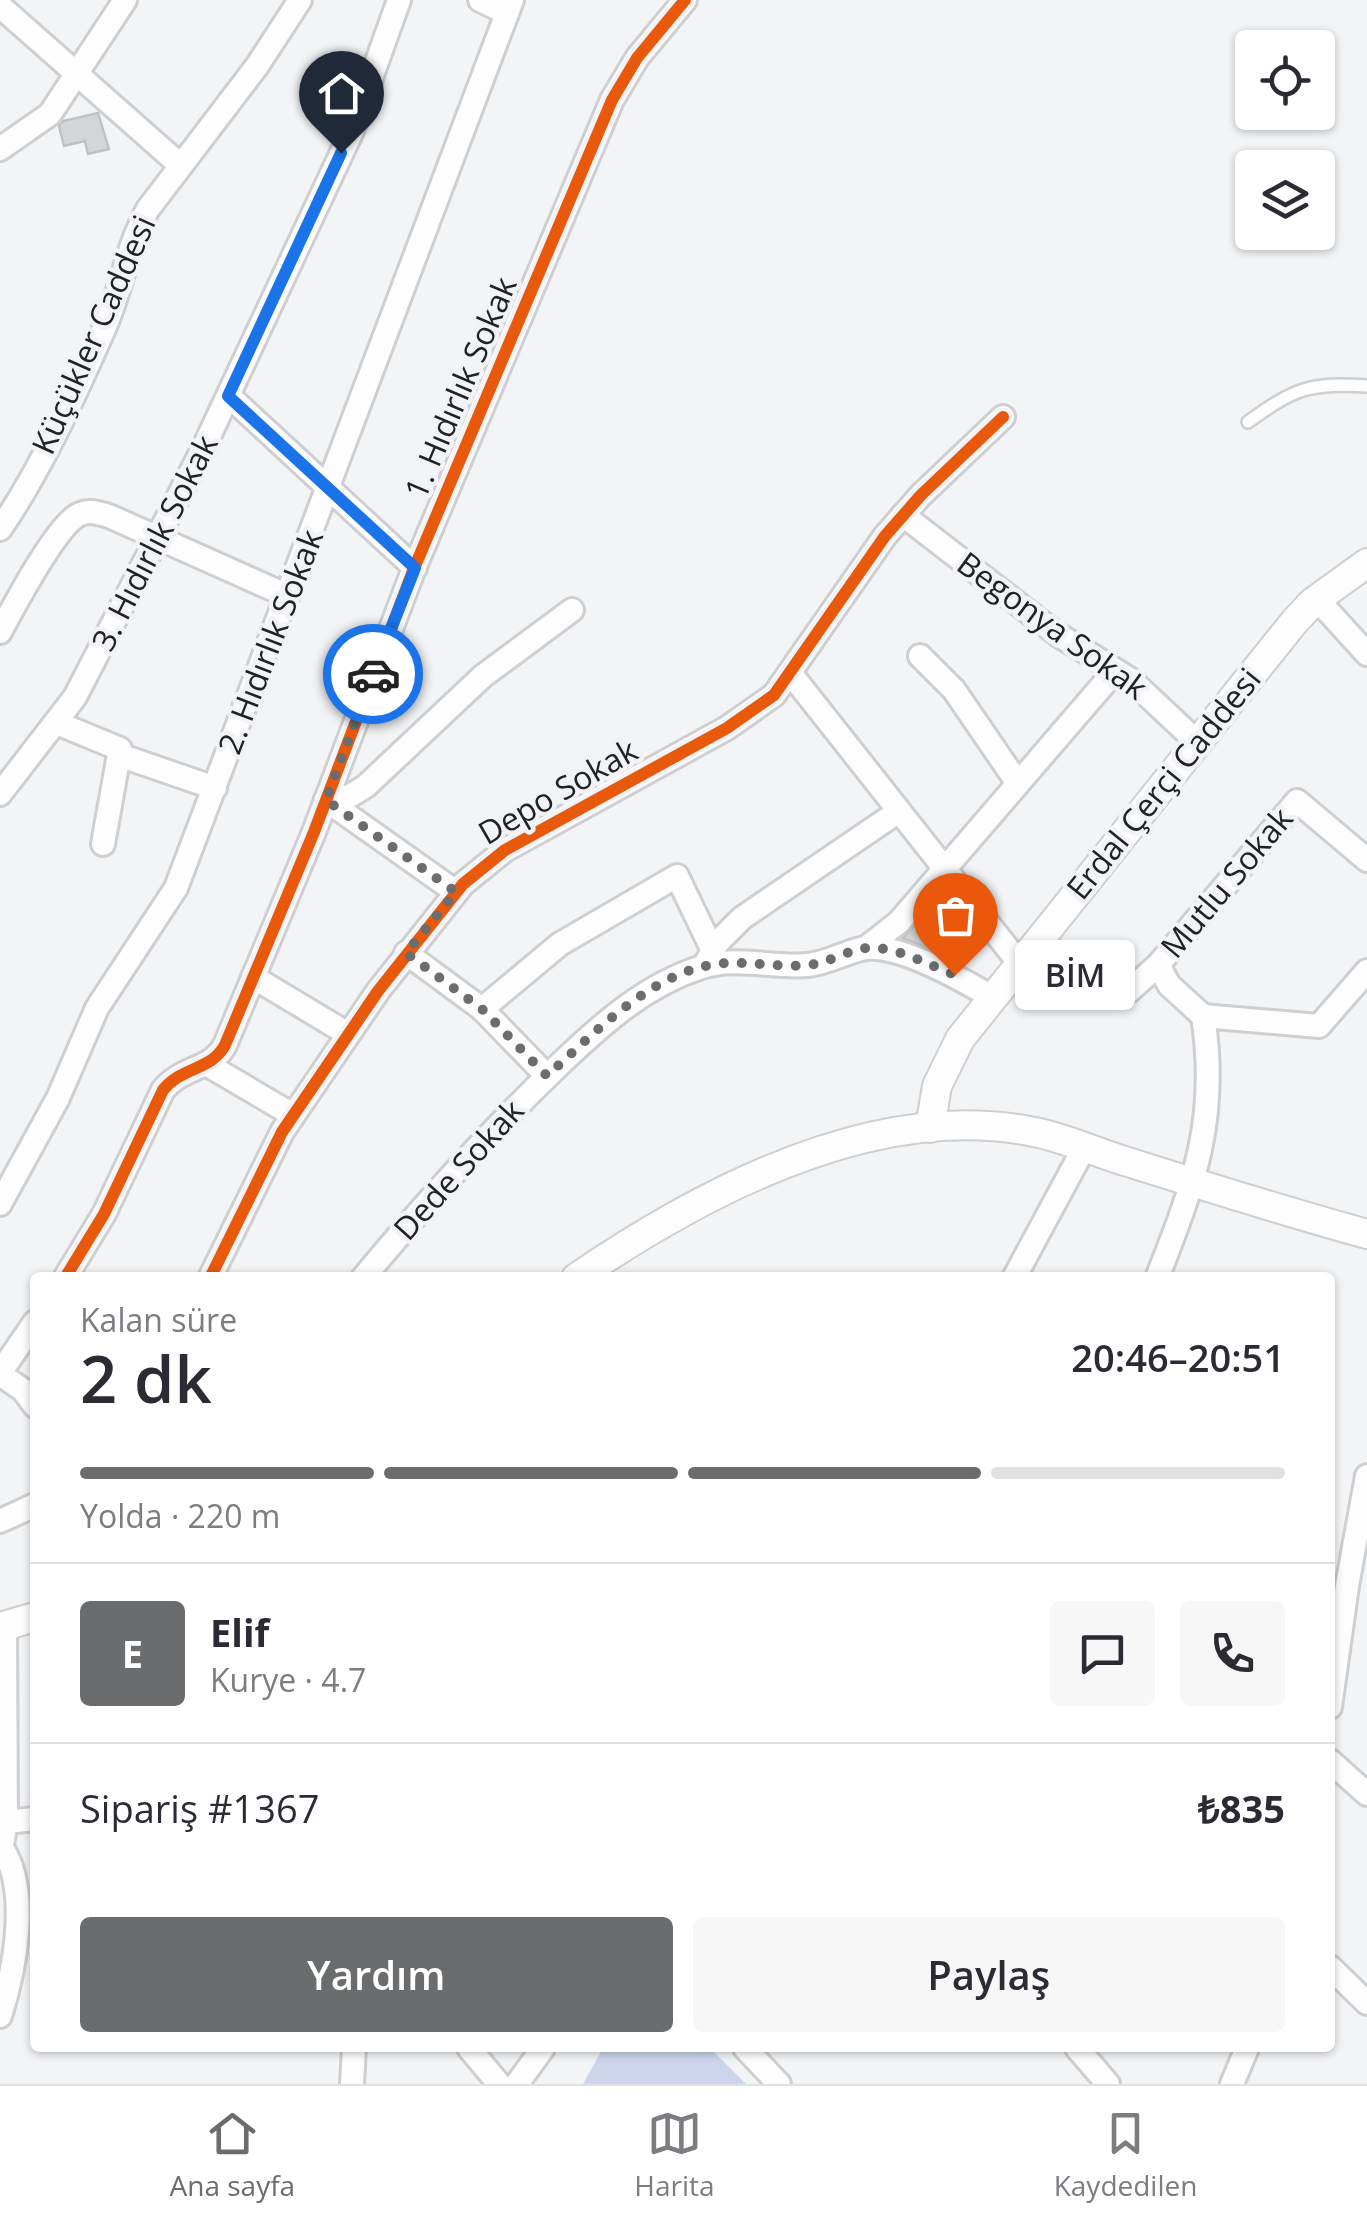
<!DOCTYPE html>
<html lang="tr">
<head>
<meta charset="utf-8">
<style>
  :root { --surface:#fff; --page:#f7f7f7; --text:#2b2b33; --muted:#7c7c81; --line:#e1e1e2; --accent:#6a6c6d }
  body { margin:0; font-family:"Open Sans",sans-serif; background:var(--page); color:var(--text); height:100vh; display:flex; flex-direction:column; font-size:38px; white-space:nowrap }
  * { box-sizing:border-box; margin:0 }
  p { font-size:32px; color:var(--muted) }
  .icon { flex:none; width:55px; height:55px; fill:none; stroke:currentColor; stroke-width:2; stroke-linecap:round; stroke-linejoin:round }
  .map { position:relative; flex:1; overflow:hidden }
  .details { position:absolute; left:30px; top:1272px; width:1305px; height:780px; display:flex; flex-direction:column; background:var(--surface); border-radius:10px; box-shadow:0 2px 8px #0004 }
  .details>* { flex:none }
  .fabs { position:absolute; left:1235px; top:30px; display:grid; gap:20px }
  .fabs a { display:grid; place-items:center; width:100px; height:100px; border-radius:10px; background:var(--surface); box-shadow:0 2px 8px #0004; font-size:50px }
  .pin { position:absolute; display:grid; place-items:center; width:85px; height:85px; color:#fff; margin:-102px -42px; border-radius:50% 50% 50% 0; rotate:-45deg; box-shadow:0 0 10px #0007 }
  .pin .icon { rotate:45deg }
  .courier { position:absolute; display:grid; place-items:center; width:100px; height:100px; margin:-50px; border:8px solid #1a73e8; border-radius:50%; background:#fff; color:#222; box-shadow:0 2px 12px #0007 }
  .bubble { position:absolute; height:70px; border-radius:10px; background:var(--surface); box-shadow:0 2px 8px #0004; font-size:32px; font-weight:600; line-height:70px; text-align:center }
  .head em { font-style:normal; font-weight:600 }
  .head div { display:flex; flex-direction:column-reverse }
  .head { display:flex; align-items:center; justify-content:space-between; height:170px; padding:0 50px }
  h1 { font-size:65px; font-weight:600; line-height:75px }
  .bar { display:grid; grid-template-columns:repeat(4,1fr); gap:15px 10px; align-content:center; height:120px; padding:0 50px }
  .bar i { height:12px; border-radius:8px; background:var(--line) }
  .bar .selected { background:var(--accent) }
  .bar p { grid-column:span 4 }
  .line { display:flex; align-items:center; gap:25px; padding:0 50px; border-top:2px solid var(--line) }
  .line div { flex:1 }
  .round { display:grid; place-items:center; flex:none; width:105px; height:105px; border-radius:10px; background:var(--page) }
  .action { display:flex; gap:20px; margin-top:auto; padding:20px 50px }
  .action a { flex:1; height:115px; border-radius:10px; background:var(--accent); color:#fff; font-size:40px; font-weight:600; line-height:115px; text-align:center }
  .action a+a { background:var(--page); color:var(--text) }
  .dock { display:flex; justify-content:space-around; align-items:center; height:140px; border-top:2px solid var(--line); background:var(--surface); font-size:28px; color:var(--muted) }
  .dock a { display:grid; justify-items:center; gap:5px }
  .dock .selected { color:var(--accent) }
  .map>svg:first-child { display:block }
  .forest { fill:#ccd5ec }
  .building { fill:#d4d5d7; stroke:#c0c1c2; stroke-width:2.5 }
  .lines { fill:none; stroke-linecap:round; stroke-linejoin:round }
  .service-casing { stroke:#cecfd1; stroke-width:16 }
  .minor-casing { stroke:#cecfd1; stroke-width:28 }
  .tertiary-casing { stroke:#cecfd1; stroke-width:32 }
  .service { stroke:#fdfdfe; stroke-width:11 }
  .minor { stroke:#fdfdfe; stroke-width:22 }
  .tertiary { stroke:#fdfdfe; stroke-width:28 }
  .cycleway-casing { stroke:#f2f3f7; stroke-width:19 }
  .cycleway { stroke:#e8590c; stroke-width:12 }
  .done { stroke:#6a6c6d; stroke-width:10; stroke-dasharray:0 18 }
  .route { stroke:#1a73e8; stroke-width:12 }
  .labels { text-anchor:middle; stroke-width:9; stroke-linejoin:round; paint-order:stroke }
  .street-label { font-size:32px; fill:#212223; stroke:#f2f3f7 }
</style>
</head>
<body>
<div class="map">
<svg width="1367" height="2084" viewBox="0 0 1367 2084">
  <rect width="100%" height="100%" fill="#f3f4f6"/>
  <polygon class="forest" points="603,2048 710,2048 746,2084 583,2084"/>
  <g class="building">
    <polygon points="98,113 109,149 88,154 85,141 64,146 59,126 63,121"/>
    <polygon points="944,892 982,940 962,963 903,938"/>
  </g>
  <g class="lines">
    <defs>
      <path id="service" d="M1248,422C1294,389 1309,382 1367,386"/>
      <g id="minor">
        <polyline points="480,0 507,13"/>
        <polyline points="0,6 180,165"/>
        <polyline points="0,149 50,114 125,0"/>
        <polyline points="229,396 415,568"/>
        <polyline points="903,515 1057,634 1131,680 1197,742"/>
        <path d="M0,529C41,470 77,390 106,324C122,286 128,245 148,209L257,66L300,0"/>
        <polyline points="1317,599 1367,654"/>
        <path d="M0,632C14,606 55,528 78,515C89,509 98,513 109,516L288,596"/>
        <polyline points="920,656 954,690 1017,782"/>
        <polyline points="791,674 1020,964 1100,990 1129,991 1158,965 1297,801 1367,860"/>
        <polyline points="57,723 120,749 103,844"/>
        <polyline points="119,755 215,788"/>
        <polyline points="0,794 75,697 203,449 352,131 399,0"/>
        <polyline points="326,800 350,796 366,786 483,676 572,610"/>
        <polyline points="326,800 456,892"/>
        <polyline points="866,948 899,922 1115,671"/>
        <polyline points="406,953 482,1009 547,1076"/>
        <polyline points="707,961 718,942 742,918 899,811"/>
        <polyline points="1158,965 1169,985 1203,1016"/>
        <polyline points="253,977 348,1034"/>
        <polyline points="482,1009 560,944 677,876 713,951"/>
        <polyline points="206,1064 293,1115"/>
        <polyline points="0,1204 58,1098 97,1008 176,888 512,0"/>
        <path d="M65,1278L104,1214L163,1090C182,1066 211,1071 225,1045L314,832L413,571L612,100L637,58L685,0"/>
        <polyline points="210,1278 282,1132 378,991 463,884 505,850 727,728 774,695 885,536 921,495 1003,417"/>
        <path d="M363,1278C426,1202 488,1133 559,1065C601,1025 645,985 702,967C735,956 773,968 808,965C828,963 850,950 866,948C901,945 963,980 993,998"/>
        <polyline points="1014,1278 1084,1148"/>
        <path d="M1157,1278C1194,1184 1219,1118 1203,1016L1319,1026L1367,971"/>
        <polyline points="0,1373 35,1322"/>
        <polyline points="0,1374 23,1390 35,1406"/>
        <polyline points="0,1521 35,1505"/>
        <polyline points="1330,1707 1347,1586 1367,1476"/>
        <polyline points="1330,1761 1367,1794"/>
        <polyline points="6,1822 35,1819"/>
        <polyline points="0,1856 6,1822 5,1626"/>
        <polyline points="1330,1967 1367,2003"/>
        <path d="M0,2016C15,1969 30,1890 2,1848"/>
        <polyline points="469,2048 499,2084"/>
        <polyline points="745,2048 779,2084"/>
        <polyline points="1077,2048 1108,2084"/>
        <polyline points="352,2084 354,2048"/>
        <polyline points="517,2084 543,2048"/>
        <polyline points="1232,2084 1247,2048"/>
      </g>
      <g id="tertiary">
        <polyline points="930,1128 937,1086 960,1039 1295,621 1313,602 1367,563"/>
        <path d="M576,1278C702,1192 877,1099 1034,1132C1066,1138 1097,1153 1128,1162C1207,1187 1287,1212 1367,1234"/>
        <polyline points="0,1627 35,1617"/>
      </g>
    </defs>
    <use href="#service" class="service-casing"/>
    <use href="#minor" class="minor-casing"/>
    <use href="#tertiary" class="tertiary-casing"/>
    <use href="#service" class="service"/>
    <use href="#minor" class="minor"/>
    <use href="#tertiary" class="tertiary"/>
    <defs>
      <g id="cycleway">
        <path d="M65,1278L104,1214L163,1090C182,1066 211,1071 225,1045L314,832L413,571L612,100L637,58L685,0"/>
        <polyline points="210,1278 282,1132 378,991 463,884 505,850 727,728 774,695 885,536 921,495 1003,417"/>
      </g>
    </defs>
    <use href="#cycleway" class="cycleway-casing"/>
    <use href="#cycleway" class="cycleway"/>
  </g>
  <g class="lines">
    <path class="done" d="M373,674L326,800L456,892L406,953L482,1009L547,1076C593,1034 652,972 717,964C747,960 778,968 809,965C828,963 850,949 867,948C895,946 929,965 955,975"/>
    <polyline class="route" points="341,153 228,396 415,568 373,674"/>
  </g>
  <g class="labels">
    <g class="street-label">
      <text transform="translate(94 335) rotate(-66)" y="11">Küçükler Caddesi</text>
      <text transform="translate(461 388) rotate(-67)" y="11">1. Hıdırlık Sokak</text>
      <text transform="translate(155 543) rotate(-63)" y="11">3. Hıdırlık Sokak</text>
      <text transform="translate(1052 626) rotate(36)" y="11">Begonya Sokak</text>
      <text transform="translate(271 642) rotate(-69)" y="11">2. Hıdırlık Sokak</text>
      <text transform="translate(1164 784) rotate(-51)" y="11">Erdal Çerçi Caddesi</text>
      <text transform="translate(558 792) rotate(-30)" y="11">Depo Sokak</text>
      <text transform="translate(1227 883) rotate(-50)" y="11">Mutlu Sokak</text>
      <text transform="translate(459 1170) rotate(-48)" y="11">Dede Sokak</text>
    </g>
  </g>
</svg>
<div class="fabs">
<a><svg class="icon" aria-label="locate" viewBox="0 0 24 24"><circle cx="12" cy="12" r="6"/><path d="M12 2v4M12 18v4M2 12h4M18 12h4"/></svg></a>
<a><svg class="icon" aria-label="layers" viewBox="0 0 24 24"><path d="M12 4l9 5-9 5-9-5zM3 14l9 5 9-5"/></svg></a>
</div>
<div class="pin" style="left:955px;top:975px;background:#ea580c"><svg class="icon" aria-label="bag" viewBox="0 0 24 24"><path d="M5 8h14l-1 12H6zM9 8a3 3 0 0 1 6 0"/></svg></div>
<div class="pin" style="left:341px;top:153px;background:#1f2937"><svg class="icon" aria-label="home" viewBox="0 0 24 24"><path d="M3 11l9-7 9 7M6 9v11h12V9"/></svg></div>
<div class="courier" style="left:373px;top:674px"><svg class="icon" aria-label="car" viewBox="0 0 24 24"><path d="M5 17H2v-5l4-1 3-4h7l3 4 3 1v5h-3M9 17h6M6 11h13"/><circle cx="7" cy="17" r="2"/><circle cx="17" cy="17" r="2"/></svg></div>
<div class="bubble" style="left:1015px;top:940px;width:120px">BİM</div>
<section class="details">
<div class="head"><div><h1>2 dk</h1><p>Kalan süre</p></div><em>20:46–20:51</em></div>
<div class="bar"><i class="selected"></i><i class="selected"></i><i class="selected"></i><i></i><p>Yolda · 220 m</p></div>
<div class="line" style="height:180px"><b class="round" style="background:var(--accent);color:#fff">E</b><div><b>Elif</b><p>Kurye · 4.7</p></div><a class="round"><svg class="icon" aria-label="chat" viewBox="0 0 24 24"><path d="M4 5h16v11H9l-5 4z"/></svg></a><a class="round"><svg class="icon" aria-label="phone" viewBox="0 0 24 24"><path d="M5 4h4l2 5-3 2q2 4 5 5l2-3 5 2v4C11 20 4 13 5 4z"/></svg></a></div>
<div class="line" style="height:130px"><div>Sipariş #1367</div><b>₺835</b></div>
<div class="action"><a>Yardım</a><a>Paylaş</a></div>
</section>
</div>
<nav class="dock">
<a class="selected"><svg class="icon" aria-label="home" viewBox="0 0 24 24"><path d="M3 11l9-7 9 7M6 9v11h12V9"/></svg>Ana sayfa</a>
<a><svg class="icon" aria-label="map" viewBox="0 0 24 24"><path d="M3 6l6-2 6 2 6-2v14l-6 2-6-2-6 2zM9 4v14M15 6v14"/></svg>Harita</a>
<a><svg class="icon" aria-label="saved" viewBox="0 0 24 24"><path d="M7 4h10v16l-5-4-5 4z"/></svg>Kaydedilen</a>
</nav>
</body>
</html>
